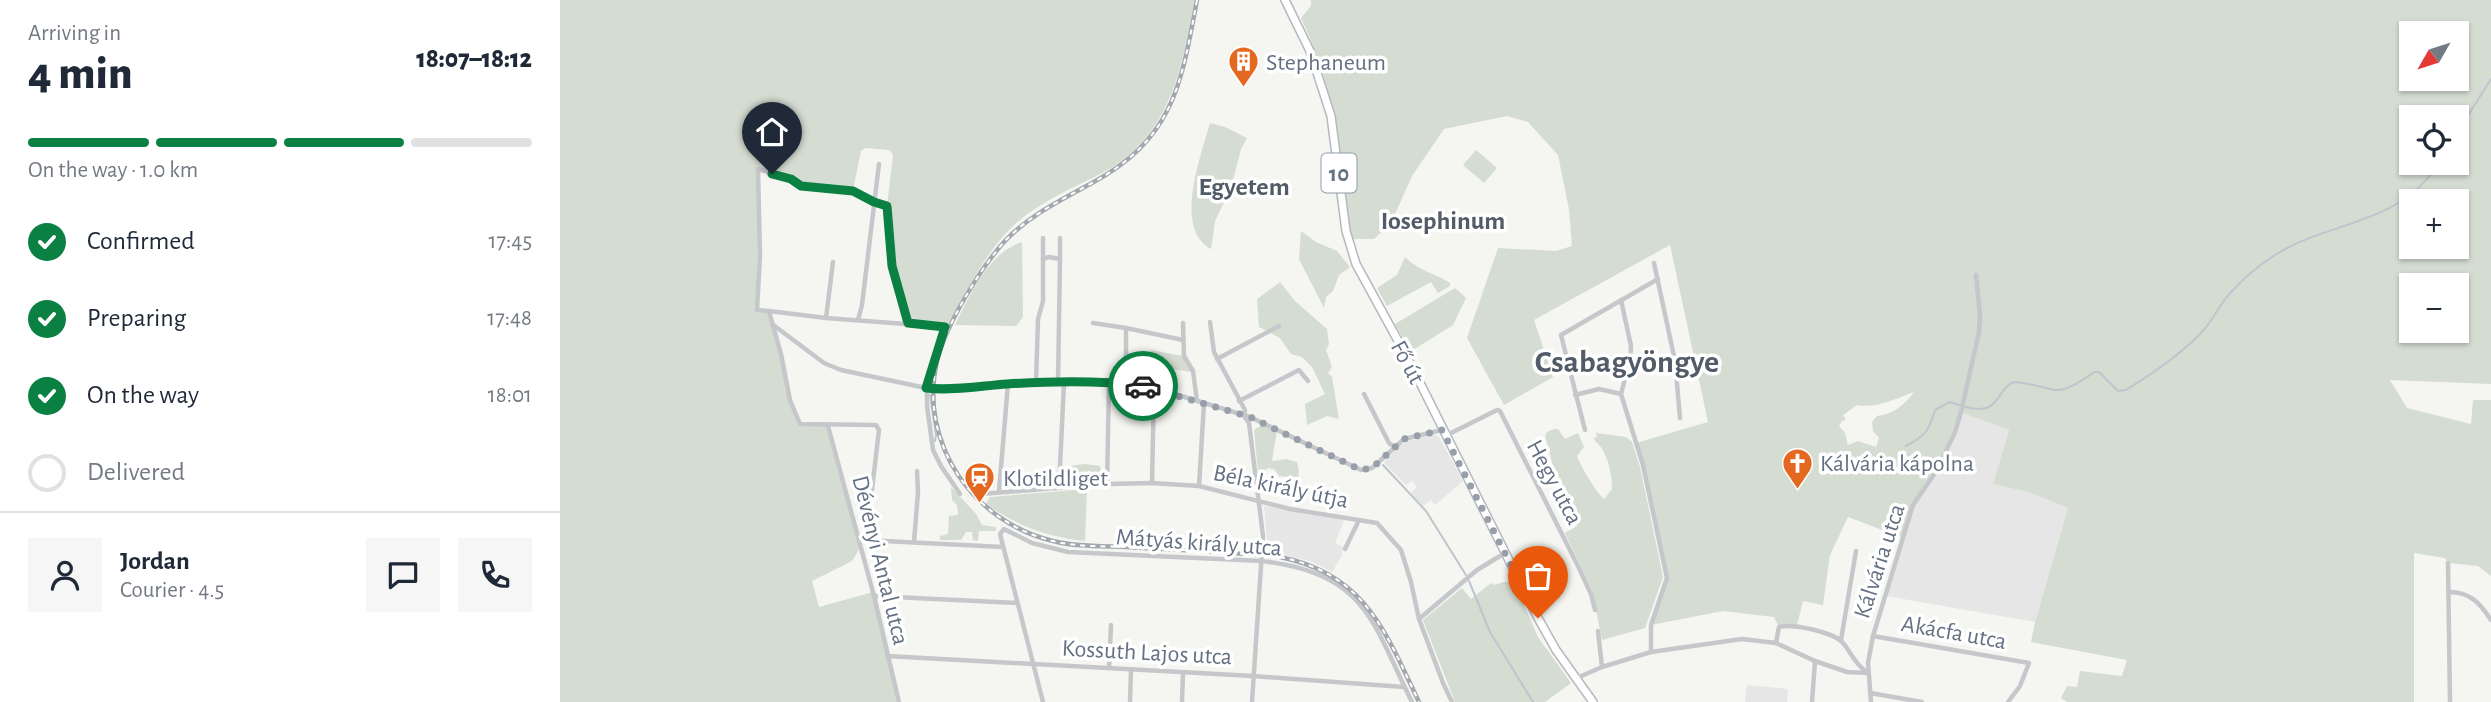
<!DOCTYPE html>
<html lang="en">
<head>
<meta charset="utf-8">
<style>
  :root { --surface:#fff; --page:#f6f6f7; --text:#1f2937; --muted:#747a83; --line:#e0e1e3; --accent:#0b8043 }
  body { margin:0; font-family:"Alegreya Sans",sans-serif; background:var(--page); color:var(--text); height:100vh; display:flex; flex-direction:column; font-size:26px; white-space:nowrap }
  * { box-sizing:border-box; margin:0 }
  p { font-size:23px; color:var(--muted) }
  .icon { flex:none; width:38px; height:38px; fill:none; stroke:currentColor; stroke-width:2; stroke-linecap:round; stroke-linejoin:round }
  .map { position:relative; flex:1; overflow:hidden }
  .panel { display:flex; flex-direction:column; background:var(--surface); width:560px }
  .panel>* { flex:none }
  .needle { width:46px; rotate:231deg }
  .fabs { position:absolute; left:1839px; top:21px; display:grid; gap:14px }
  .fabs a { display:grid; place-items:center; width:70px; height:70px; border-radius:0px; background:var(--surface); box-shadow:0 2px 5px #0004; font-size:35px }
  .pin { position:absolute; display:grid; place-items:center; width:60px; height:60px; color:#fff; margin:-72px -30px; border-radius:50% 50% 50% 0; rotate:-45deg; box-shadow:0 0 7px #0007 }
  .pin .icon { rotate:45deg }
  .courier { position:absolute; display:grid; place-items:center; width:70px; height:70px; margin:-35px; border:5px solid #0b8043; border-radius:50%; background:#fff; color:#222; box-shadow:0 2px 9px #0007 }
  .summary em { font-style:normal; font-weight:800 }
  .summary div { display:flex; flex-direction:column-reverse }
  .summary { display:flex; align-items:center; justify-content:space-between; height:119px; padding:0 28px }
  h1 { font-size:46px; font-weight:800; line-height:52px }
  .bar { display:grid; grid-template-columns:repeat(4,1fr); gap:10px 7px; align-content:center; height:84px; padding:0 28px }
  .bar i { height:9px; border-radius:5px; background:var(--line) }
  .bar .selected { background:var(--accent) }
  .bar p { grid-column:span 4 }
  .line { display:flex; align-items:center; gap:18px; padding:0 28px; border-top:2px solid var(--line) }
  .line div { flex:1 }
  .round { display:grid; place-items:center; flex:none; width:74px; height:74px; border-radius:0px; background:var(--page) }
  ol { padding:0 28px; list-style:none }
  li { display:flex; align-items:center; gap:21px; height:77px }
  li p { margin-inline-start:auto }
  li .icon { padding:7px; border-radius:50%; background:var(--accent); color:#fff; stroke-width:4 }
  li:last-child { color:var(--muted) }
  li i { width:38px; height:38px; border:4px solid var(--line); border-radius:50% }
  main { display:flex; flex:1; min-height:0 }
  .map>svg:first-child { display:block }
  .built { fill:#e5e6e5 }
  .green { fill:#d5dcd2; fill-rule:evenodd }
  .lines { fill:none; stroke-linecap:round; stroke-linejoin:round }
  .stream { stroke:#bdc6cd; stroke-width:2 }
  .primary-casing { stroke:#b5b8bd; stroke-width:10 }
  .minor { stroke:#c5c7cb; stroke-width:4.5 }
  .primary { stroke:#fff; stroke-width:7 }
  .rail-casing { stroke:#a3a7ae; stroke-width:4.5 }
  .rail { stroke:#fff; stroke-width:2; stroke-dasharray:5; stroke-linecap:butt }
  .done { stroke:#979faa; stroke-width:7; stroke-dasharray:0 12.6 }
  .route { stroke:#0b8043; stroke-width:9 }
  .labels { text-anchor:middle; stroke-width:7; stroke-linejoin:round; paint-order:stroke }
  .shield { fill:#fff; stroke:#929ca8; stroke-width:2 }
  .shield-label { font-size:23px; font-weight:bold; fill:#647183 }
  .poi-label { font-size:24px; fill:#647183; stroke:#fff; text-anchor:start }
  .street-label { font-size:24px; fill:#647183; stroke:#fff }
  .neighbourhood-label { font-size:26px; font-weight:bold; fill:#525b68; stroke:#fff }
  .district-label { font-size:32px; font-weight:bold; fill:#525b68; stroke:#fff }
</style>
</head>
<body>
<main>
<section class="panel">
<div class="summary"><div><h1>4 min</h1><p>Arriving in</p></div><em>18:07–18:12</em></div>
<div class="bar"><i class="selected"></i><i class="selected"></i><i class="selected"></i><i></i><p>On the way · 1.0 km</p></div>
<ol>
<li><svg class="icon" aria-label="check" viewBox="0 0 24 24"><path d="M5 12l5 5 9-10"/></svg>Confirmed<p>17:45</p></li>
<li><svg class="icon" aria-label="check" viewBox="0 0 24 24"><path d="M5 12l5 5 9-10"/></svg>Preparing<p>17:48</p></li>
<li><svg class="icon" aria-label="check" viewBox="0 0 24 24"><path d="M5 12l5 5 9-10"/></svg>On the way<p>18:01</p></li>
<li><i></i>Delivered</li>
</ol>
<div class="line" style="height:126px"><a class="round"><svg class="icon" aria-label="person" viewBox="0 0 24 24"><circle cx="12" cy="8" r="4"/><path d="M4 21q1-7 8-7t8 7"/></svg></a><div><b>Jordan</b><p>Courier · 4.5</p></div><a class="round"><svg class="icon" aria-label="chat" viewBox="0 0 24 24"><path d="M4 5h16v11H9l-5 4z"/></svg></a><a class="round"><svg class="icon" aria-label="phone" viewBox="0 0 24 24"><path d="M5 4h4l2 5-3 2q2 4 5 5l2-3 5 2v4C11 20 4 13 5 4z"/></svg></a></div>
</section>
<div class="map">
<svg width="1931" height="702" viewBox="0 0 1931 702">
  <rect width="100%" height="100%" fill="#f5f5f1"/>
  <g class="built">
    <polygon points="1400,412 1449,430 1433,484 1468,492 1508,508 1475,622 1326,596 1349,512"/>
    <polygon points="874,435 879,437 903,481 875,505 871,500 863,506 851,493 857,487 852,481 846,485 824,463 839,446 849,441"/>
    <polygon points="704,506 784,520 775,543 784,547 781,553 783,554 772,572 750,561 708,551"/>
    <polygon points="1187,685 1228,689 1227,702 1185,702"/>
  </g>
  <g class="green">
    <path d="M0,0H635C622,68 611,135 544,172C514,188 478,202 453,226C432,246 418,271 404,295C399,306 393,319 385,327L342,321L341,314L344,313L332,266L327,206L333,155L329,150L305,148L301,151L293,190L241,186L231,179L199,170L197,309L209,311L230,400L240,424L268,426L301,546L292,561L252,581L259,607L313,592L339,702H0Z"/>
    <path d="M751,0H1931V384L1830,380L1847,408L1911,424L1913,400H1931V576L1918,566L1888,563L1885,558L1854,553V702H1507L1501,698L1507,686L1517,687L1520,671L1562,676L1567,660L1471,642L1475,622L1508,508L1468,492L1433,484L1449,430L1400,412C1385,457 1356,493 1341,537L1288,517L1270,555L1263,605L1243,601L1236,629L1219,627L1214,617L1163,611L1091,625L1107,582L1076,443L1148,422L1110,245L974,320L993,377L944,405L907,338L938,248L996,251L1012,246L1009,209L998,155L968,122L947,116L884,129L852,176L831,223L814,239H791C783,163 775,88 741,18L751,6ZM1852,33H1897V79H1852ZM1852,117H1897V163H1852ZM1852,201H1897V247H1852ZM1852,285H1897V331H1852ZM1354,392C1344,405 1334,414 1317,416L1312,422L1313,431L1319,438L1316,447L1298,441L1288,445L1285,433L1279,426L1282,421L1286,420L1283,415L1297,405C1316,409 1337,398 1354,392Z"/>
    <path d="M650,123L665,127L687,138L681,149L671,188L655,221L651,249C613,228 641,156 650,123Z"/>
    <polygon points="916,150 937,168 924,183 903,165"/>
    <polygon points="741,231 756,242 777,251 790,267 779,275 773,291 766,297 764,308 739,259"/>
    <path d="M462,242L463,317L456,326L395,325C409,296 429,252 462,242Z"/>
    <path d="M845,257C858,271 875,273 890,283V286L878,293L871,282L827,306L817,288L837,275Z"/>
    <polygon points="720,282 735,301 767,329 769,344 766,350 772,367 768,373 772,377 779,419 767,416 747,425 745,404 765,394 752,367 742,357 731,354 720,338 699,327 697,299"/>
    <polygon points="895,288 906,298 893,325 853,350 849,349 835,324"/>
    <polygon points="591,350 623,356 632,372 589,366"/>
    <polygon points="703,424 717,431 712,461 726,459 737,462 739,471 738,478 719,476 714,469 707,468 706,472 698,472 694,430"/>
    <path d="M994,429H998L1005,439L1018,433L1024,447L1017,456C1021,467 1036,492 1044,499L1052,489C1052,472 1047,450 1035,441L1034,438L1037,437L1036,433L1066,437L1072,442L1080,467L1103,577L1085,628L1042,640L1032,590L1005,533L1017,526L1015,513L995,473L985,436L987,432Z"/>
    <polygon points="524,464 540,466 543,479 503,481 504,470 510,466"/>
    <polygon points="391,487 416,514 422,525 436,527 436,531 419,531 418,541 413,540 412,532 406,532 401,540 380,540 380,536 388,534 389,516 398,515 397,505 392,500"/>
    <path d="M527,489L525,541C488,537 457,526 426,504L430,497Z"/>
    <polygon points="943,582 952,582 955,585 978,637 1011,683 985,702 895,702 863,620 902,588 911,599 931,583 934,585"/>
  </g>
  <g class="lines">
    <g class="stream">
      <polyline points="1897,133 1931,79"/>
      <polyline points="370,395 376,435 375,441"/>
      <path d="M1346,446C1366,435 1369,431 1375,410L1390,402C1403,406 1423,415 1434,403C1443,394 1440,390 1453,382C1497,385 1492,403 1534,372H1539L1558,391L1566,390C1592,374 1621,354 1642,332C1654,319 1661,301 1674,289C1685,277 1701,264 1715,255C1770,220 1839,226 1879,163"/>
      <polyline points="823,465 866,511 906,575"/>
      <polyline points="909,581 930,632 973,702"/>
    </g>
    <defs>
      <polyline id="primary" points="725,0 750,51 771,116 786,231 796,264 848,359 978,618 996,650 1033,702"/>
    </defs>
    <use href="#primary" class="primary-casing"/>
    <g class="minor">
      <polyline points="483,259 489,257 500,259 498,383"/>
      <polyline points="500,259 500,238"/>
      <polyline points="1094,263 1115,361 1120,418"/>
      <polyline points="1061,300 1071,346 1070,360 1061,394 1083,465 1107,578 1091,625 1091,652"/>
      <polyline points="209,311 266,318 385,327 367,383 367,406 373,450 381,466 400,494"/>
      <polyline points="266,318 273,262"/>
      <polyline points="298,320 302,305 319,164"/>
      <polyline points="650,322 654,352 685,410 684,416 689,423 703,536 692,702"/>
      <polyline points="533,323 566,328 566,384"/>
      <polyline points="623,323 624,356 633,371 637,401"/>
      <polyline points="212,324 264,363 281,370 366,388 401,389 476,383 566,384 595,388 690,417 801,470 812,468 844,439 882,430"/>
      <polyline points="566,328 623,340"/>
      <polyline points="657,359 719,326"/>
      <polyline points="1070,360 1096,365 1124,359"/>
      <polyline points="476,383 478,319 483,301 483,238"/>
      <polyline points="804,394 829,443 834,447"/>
      <polyline points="1015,395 1039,389 1061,394"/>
      <polyline points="679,401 739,370 748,381"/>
      <polyline points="268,426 314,596 339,702"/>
      <polyline points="1025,430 1001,335 1098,279"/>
      <polyline points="885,436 937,410 940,411 1018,566 1031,594 1035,610"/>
      <polyline points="592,483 594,388"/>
      <polyline points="547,484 549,383"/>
      <polyline points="639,486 644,403"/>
      <polyline points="499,487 504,383"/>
      <polyline points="439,491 448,384"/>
      <polyline points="421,494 547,484 592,483 639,486 730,509 817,523 841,550 851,582 859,619 883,683 892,702"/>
      <polyline points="304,540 443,547"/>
      <polyline points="306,540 319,430 316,425 240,424 230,400 221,354 209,311 197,310 200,256 198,169 231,179 241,186 293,190 315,202 327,206 332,266 348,323"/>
      <polyline points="354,542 358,492 357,471"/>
      <polyline points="785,549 799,520"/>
      <polyline points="1888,563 1890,702"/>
      <path d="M1889,592C1910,592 1920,603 1931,620"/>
      <polyline points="314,596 457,603"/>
      <polyline points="859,619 917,570 945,553"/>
      <polyline points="1038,631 1042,667"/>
      <polyline points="1313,636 1469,663 1460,686 1448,702"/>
      <polyline points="1281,640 1296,551"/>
      <path d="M1216,643L1219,627C1232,623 1272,632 1282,642C1291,651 1294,664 1306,671"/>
      <polyline points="327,656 693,676 844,687"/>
      <polyline points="549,668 551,625"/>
      <polyline points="1017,678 1042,667 1091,652 1182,639 1216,643 1255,661 1287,672 1308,673"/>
      <polyline points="1310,693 1362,702"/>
      <path d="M483,702L440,534L444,529L472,543L508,552L702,561C807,574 811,620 852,702"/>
      <polyline points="570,702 571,670"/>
      <polyline points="622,702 623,673"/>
      <polyline points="1252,702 1255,661"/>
      <polyline points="1311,702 1308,663 1313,636 1353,505 1377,470 1395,432 1401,412 1419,332 1420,316 1416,275"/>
    </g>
    <use href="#primary" class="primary"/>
    <defs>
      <path id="rail" d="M637,0C621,85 614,138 532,183C501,200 468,216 444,242C419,270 386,325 377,361C358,443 413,522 493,541C516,547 543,546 567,547C618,550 669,552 720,557C805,574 825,631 859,702"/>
    </defs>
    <use href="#rail" class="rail-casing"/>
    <use href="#rail" class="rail"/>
  </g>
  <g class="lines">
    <polyline class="done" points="583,386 690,417 801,470 812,468 844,439 882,430 978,618"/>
    <path class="route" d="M212,174L231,179L241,186L293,191L314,202L327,206L332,266L348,323L385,327L366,388C393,391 420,386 447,384C491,381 539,380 583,386"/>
  </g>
  <defs>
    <symbol id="building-pin" viewBox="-11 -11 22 30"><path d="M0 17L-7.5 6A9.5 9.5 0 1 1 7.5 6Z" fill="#e56821" stroke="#fff"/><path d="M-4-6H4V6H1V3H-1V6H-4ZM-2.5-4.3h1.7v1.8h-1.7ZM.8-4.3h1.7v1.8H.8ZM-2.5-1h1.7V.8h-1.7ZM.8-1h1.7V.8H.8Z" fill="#fff"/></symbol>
    <symbol id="church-pin" viewBox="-11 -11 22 30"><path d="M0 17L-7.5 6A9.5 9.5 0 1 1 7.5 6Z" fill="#e56821" stroke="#fff"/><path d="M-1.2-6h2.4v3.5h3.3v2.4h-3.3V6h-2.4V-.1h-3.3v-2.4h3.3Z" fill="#fff"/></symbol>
    <symbol id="station-pin" viewBox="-11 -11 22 30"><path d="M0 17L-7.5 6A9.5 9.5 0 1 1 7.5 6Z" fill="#e56821" stroke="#fff"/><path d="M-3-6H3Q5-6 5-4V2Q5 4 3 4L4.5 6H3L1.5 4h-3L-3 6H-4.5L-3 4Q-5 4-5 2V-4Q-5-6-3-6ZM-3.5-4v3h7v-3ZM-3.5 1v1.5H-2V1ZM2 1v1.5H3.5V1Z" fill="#fff"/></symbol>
  </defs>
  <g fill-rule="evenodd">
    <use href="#building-pin" x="666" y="44" width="35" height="47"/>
    <use href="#church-pin" x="1220" y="446" width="35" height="47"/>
    <use href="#station-pin" x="402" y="460" width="35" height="47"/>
  </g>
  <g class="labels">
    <rect class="shield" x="761.5" y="153.5" width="35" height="39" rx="5"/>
    <g class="shield-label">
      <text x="779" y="181">10</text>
    </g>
    <g class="poi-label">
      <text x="706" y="70">Stephaneum</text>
      <text x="1260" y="471">Kálvária kápolna</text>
      <text x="443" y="486">Klotildliget</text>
    </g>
    <g class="street-label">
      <text transform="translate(848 362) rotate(62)" y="8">Fő út</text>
      <text transform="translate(995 482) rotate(62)" y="8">Hegy utca</text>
      <text transform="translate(721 486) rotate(12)" y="8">Béla király útja</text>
      <text transform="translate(639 542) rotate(4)" y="8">Mátyás király utca</text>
      <text transform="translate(321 560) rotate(76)" y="8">Dévényi Antal utca</text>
      <text transform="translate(1319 561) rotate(-72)" y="8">Kálvária utca</text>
      <text transform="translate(1394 632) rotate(10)" y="8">Akácfa utca</text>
      <text transform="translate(587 652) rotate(3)" y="8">Kossuth Lajos utca</text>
    </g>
    <g class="neighbourhood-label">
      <text x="684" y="195">Egyetem</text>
      <text x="883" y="229">Iosephinum</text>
    </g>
    <g class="district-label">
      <text x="1067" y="372">Csabagyöngye</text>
    </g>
  </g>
</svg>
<div class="fabs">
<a><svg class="needle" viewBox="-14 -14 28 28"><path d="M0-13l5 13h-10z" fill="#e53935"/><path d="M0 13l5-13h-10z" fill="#747a83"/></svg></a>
<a><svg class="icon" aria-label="locate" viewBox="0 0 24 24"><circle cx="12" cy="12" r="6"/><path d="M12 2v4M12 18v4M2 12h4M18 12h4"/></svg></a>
<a>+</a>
<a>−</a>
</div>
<div class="pin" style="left:978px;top:618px;background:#ea580c"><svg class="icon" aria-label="bag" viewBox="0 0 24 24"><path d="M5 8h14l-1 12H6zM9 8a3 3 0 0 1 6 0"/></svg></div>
<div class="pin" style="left:212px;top:174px;background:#1f2937"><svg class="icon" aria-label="home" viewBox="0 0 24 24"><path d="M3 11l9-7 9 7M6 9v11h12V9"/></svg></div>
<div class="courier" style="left:583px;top:386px"><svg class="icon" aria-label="car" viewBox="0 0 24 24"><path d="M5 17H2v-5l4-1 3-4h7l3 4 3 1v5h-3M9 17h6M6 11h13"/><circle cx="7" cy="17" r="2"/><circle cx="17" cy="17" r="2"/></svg></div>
</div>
</main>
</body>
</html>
